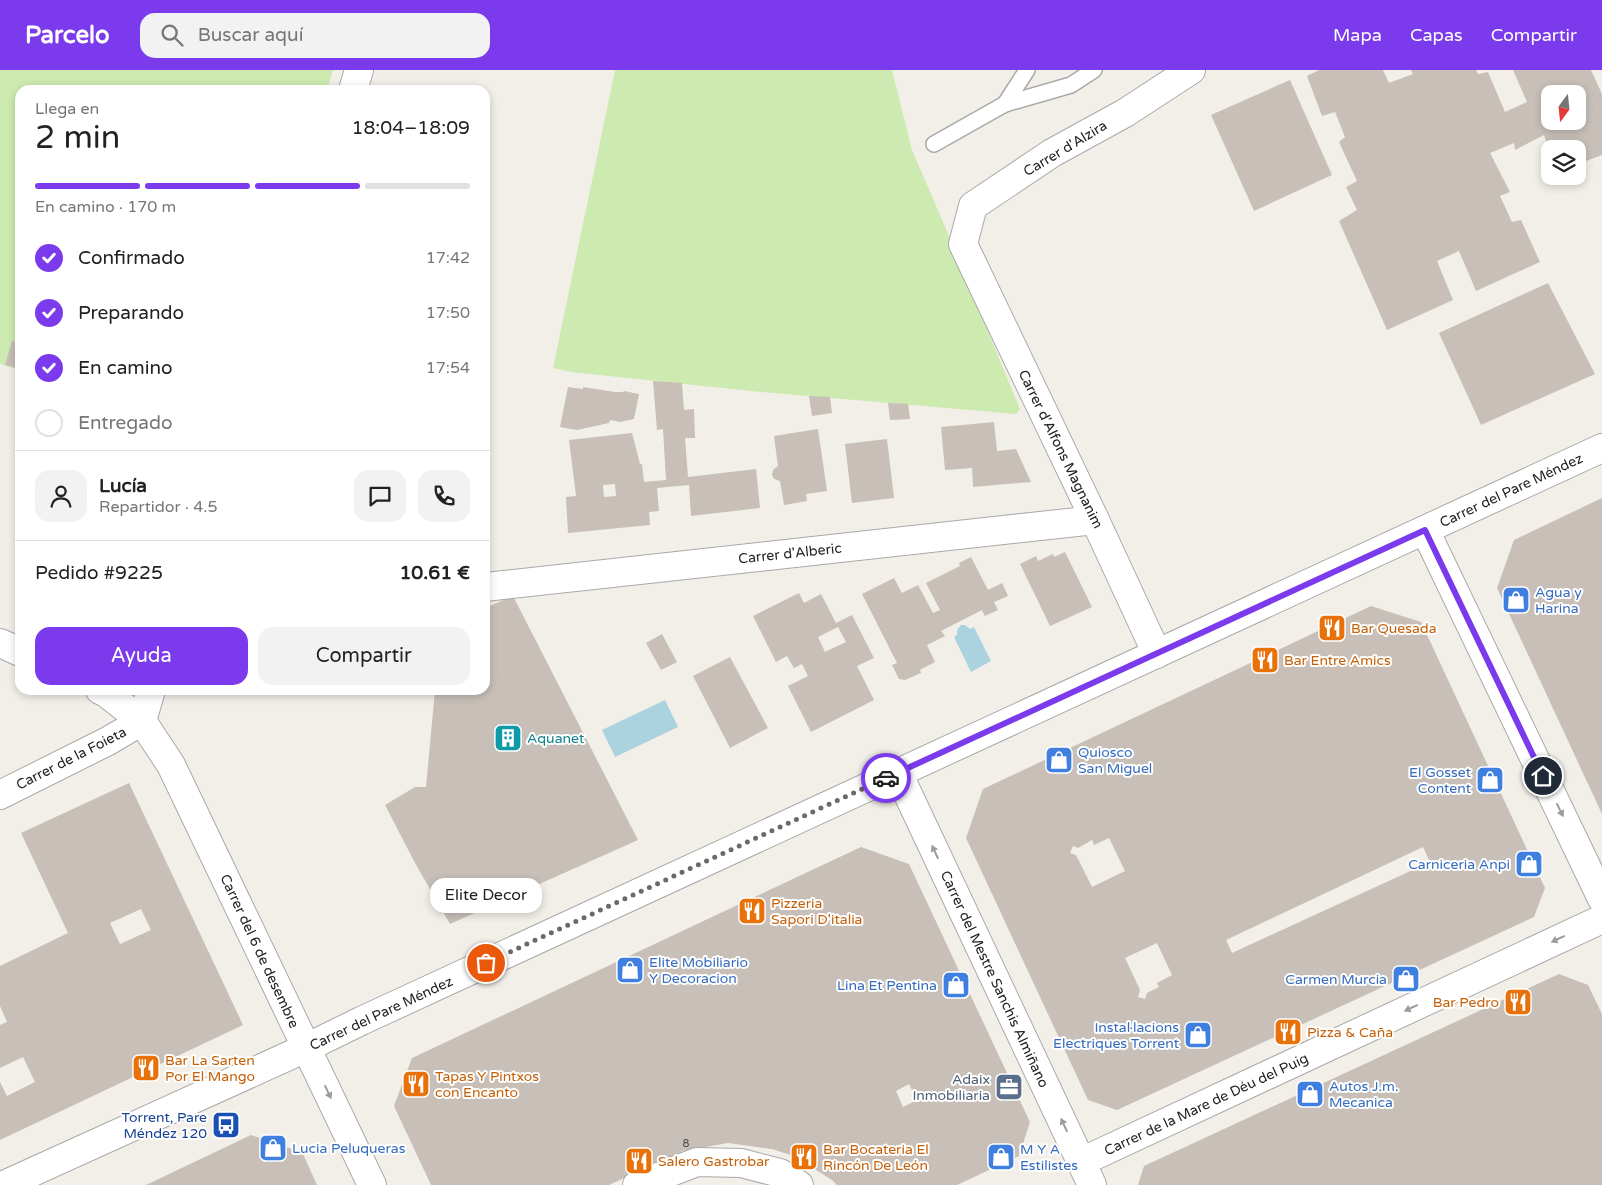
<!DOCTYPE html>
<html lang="es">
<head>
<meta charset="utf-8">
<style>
  :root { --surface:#fff; --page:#f2f2f2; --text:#222; --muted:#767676; --line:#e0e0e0; --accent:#7c3aed }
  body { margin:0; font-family:"Varela Round",sans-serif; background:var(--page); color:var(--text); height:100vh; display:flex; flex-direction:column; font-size:19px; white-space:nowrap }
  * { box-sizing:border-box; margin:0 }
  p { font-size:16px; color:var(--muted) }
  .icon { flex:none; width:28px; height:28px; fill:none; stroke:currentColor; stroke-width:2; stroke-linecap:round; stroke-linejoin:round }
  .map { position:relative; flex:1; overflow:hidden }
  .side { position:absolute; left:15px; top:15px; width:475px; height:610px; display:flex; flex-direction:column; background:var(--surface); border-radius:15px; box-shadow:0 2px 8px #0003 }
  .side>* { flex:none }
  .needle { width:32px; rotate:195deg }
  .tools { position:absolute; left:1541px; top:15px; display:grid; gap:10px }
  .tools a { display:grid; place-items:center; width:45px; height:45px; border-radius:10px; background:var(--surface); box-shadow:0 2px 8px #0003; font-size:25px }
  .pin { position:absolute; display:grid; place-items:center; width:42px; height:42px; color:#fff; margin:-21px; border:2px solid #fff; border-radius:50%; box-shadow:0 1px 5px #0007 }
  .courier { position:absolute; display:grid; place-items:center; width:50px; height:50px; margin:-25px; border:4px solid #7c3aed; border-radius:50%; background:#fff; color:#222; box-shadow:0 1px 6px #0007 }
  .bubble { position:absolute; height:35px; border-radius:15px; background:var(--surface); box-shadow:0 2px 8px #0003; font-size:16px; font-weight:600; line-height:35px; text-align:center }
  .head em { font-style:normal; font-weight:600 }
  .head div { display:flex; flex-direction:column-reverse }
  .head { display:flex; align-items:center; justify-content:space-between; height:85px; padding:0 20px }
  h1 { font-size:32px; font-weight:600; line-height:38px }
  .bar { display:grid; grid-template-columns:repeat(4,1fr); gap:8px 5px; align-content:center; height:60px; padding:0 20px }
  .bar i { height:6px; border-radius:4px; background:var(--line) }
  .bar .selected { background:var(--accent) }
  .bar p { grid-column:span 4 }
  .line { display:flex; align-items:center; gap:12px; padding:0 20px; border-top:1px solid var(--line) }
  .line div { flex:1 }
  .round { display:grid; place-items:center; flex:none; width:52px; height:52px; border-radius:15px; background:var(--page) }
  ol { padding:0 20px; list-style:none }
  li { display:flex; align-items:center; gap:15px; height:55px }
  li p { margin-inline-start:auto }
  li .icon { padding:5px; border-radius:50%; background:var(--accent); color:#fff; stroke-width:4 }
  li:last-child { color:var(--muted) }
  li i { width:28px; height:28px; border:2px solid var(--line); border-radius:50% }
  .action { display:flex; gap:10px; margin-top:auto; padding:10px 20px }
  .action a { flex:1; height:58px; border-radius:15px; background:var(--accent); color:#fff; font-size:20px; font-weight:600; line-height:58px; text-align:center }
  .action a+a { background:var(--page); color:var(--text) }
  header { display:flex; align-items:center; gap:30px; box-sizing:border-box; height:70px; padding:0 25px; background:var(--accent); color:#fff }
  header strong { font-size:24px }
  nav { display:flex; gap:28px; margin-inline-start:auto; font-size:18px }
  .search { width:350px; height:45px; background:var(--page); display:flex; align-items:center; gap:12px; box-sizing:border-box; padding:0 18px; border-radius:15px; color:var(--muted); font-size:19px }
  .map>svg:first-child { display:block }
  .grass { fill:#cdebb0 }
  .water { fill:#aad3df }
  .building { fill:#c7bfb8; fill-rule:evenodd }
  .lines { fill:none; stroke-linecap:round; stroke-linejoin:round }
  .service-casing { stroke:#a9a9a9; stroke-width:18 }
  .minor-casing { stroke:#a9a9a9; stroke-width:30 }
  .service { stroke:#fff; stroke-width:15 }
  .minor { stroke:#fff; stroke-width:28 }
  .oneway { fill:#9c9c9c }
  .done { stroke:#6b6a68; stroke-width:5; stroke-dasharray:0 9 }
  .route { stroke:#7c3aed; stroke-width:6 }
  .labels { text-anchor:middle; stroke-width:4; stroke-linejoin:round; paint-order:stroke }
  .number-label { font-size:11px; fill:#4b4948 }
  .street-label { font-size:14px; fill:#222; stroke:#fff }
  .shop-label { font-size:14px; fill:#366cbe; stroke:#fff; text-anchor:start }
  .food-label { font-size:14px; fill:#c56008; stroke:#fff; text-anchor:start }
  .culture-label { font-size:14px; fill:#0d838f; stroke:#fff; text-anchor:start }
  .service-label { font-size:14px; fill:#4e5e75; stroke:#fff; text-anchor:end }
  .transit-label { font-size:14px; fill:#164399; stroke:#fff; text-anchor:end }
</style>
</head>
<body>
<header>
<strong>Parcelo</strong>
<div class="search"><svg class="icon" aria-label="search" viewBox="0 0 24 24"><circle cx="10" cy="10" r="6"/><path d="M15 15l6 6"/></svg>Buscar aquí</div>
<nav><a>Mapa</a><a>Capas</a><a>Compartir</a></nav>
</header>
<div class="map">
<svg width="1602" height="1115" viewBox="0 0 1602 1115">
  <rect width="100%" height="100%" fill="#f2efe9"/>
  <g class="grass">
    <polygon points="0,0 333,0 327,20 20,20 20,300 0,294"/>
    <polygon points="615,0 892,0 912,80 943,152 1020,339 1016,344 751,321 571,302 553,298"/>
  </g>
  <g class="water">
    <polygon points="961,555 965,555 970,559 974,557 991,591 971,602 954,567 957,565 957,560"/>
    <polygon points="665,630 678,657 615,687 602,660"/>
  </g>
  <g class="building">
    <path d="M1319,0H1383L1389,13L1413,4L1411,0H1476L1478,4L1488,2L1505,42L1527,32L1513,0H1591L1602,24V85L1578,94V79H1549L1544,65L1515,80L1514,73L1490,83L1510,122L1500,126L1512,152L1521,150L1540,192L1476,221L1459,181L1437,191L1453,230L1387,260L1339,151L1357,140L1346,117L1357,111L1339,72L1345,67L1335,42L1322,46L1307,6ZM1550,24H1578V51H1550Z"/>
    <polygon points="1290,10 1332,105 1254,141 1211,45"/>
    <polygon points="1548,213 1595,304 1481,355 1439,263"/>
    <polygon points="12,271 20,273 20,299 5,295"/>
    <path d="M653,311L682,313L684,340L694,339L695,368H685L688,407L756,399L760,438L691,446L689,415L657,418L659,441L649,442L650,455L568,463L566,427L576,426L569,370L632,363L640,394H642L644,412L666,410L663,359L657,360ZM615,414L616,426L604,427L603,415Z"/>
    <polygon points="568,317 583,319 583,317 615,322 623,322 624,321 639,324 634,349 620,352 610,350 609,353 577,360 560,357"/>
    <polygon points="809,326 830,327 832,343 812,346"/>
    <polygon points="888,333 908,334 910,349 890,350"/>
    <polygon points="994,352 997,381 1016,379 1031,412 973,417 972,398 945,400 941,357"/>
    <polygon points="818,359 827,421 806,424 807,431 784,435 780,411 774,409 772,405 773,400 778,396 774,366"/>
    <polygon points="887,369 894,428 852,433 845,374"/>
    <polygon points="1602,428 1602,744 1497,518 1514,470"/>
    <polygon points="1065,482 1092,537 1050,556 1020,494 1036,486 1038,491 1053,484 1054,487"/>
    <polygon points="971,487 988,520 1002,513 1008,526 994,532 998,540 985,546 982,540 941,561 945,566 927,575 935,592 920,600 921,603 905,610 899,609 892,595 897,593 862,524 894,508 902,523 918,515 933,543 940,540 926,513 960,496 959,493"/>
    <path d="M799,523L804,533L821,524L836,553L852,545L874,588L857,596L874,630L811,662L788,616L808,606L802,594L794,598L787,586L776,592L753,546ZM838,557L846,572L825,582L818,567Z"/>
    <polygon points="513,526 638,770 450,854 415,793 385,735 415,717 426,717 435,620 485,620 485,538"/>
    <path d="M1371,536L1421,552L1545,818L1534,847L1117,1040L1088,1030L966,768L983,719ZM1109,768L1125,801L1092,817L1076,785L1070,783L1073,776L1078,778L1092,770L1094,775ZM1423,777L1430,792L1232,883L1226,870ZM1157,873L1172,905L1157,913L1159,917L1147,923L1145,929L1138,927L1140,920L1125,888Z"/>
    <polygon points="662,564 677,592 661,600 646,573"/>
    <polygon points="730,587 768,658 730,678 693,606"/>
    <path d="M129,713L243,955L0,1070V1012L7,1026L35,1012L23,987L0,998V955L7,952L0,936V896L68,863L21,763ZM141,839L151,860L120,874L110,853Z"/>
    <path d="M861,777L909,794L1030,1052L1019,1086L957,1115H837L832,1110L794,1086L772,1079L728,1073L683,1081L609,1115H431L394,1036L412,988ZM909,1014L917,1030L903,1037L896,1021Z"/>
    <polygon points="1559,904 1588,915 1602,944 1602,1115 1138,1115 1144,1096"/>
    <polygon points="251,1065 301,1082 303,1084 317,1115 146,1115"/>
  </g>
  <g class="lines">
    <defs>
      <g id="service">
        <polyline points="1005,34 1071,15 1094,0"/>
        <polyline points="934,74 1005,34 1027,0"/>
      </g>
      <g id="minor">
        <polyline points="353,20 359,0"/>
        <polyline points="1425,460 1602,829"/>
        <polyline points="485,517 1095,450"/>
        <polyline points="0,573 20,582"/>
        <polyline points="1157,584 1095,450 963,174 973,136 1052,83 1125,43 1191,0"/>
        <polyline points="100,620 106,623 142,651 171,695 372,1115"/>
        <polyline points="142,651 151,620"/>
        <polyline points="898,703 1092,1115"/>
        <polyline points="0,725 108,671 142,651"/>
        <polyline points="1081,1092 1602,849"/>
        <polyline points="4,1115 306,978 361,951 1602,378"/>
        <polyline points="637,1115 697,1092 741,1093 780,1103 799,1115"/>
      </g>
    </defs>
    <use href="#service" class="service-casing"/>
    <use href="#minor" class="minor-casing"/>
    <use href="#service" class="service"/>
    <use href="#minor" class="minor"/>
  </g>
  <defs><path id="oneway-solid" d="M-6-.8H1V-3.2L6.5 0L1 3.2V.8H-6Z" transform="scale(1.25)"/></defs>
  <g class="oneway">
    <use href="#oneway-solid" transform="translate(1560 740) rotate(64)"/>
    <use href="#oneway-solid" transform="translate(935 782) rotate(-115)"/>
    <use href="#oneway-solid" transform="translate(1558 869) rotate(155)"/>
    <use href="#oneway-solid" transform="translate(1411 938) rotate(155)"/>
    <use href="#oneway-solid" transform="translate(328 1022) rotate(64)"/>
    <use href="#oneway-solid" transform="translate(1064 1055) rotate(-115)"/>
  </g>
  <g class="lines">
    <polyline class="done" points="486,893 886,708"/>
    <polyline class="route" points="886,708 1425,460 1543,706"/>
  </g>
  <defs>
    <symbol id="shop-square" viewBox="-11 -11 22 22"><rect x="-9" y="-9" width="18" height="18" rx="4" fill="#3f7fe0" stroke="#fff"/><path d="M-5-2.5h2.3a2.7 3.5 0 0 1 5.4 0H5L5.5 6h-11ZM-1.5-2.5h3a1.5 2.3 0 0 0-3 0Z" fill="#fff"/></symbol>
    <symbol id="restaurant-square" viewBox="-11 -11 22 22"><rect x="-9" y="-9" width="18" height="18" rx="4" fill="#e8710a" stroke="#fff"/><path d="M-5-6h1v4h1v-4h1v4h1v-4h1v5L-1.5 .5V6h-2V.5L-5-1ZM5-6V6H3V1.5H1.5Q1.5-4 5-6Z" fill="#fff"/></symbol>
    <symbol id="building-square" viewBox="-11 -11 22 22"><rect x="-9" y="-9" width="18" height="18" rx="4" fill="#0f9aa8" stroke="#fff"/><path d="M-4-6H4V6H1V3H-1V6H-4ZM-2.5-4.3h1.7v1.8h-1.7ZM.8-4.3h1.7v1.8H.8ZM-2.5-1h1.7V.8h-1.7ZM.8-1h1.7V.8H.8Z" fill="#fff"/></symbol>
    <symbol id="office-square" viewBox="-11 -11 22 22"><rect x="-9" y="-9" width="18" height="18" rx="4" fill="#5c6f8a" stroke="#fff"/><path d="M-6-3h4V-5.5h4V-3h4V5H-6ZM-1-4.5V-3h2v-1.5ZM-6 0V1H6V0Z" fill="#fff"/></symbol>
    <symbol id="bus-square" viewBox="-11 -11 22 22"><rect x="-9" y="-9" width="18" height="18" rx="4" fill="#1a4fb4" stroke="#fff"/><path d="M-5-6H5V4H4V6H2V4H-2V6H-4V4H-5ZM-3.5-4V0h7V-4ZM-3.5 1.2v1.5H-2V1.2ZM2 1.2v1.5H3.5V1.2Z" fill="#fff"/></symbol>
  </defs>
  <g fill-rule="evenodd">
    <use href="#shop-square" x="1500" y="514" width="32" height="32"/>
    <use href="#restaurant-square" x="1316" y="542" width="32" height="32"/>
    <use href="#restaurant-square" x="1249" y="574" width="32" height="32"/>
    <use href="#building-square" x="492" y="652" width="32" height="32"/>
    <use href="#shop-square" x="1043" y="674" width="32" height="32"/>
    <use href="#shop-square" x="1474" y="694" width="32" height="32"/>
    <use href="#shop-square" x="1513" y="778" width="32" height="32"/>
    <use href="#restaurant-square" x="736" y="825" width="32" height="32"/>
    <use href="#shop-square" x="614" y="884" width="32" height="32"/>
    <use href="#shop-square" x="1390" y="893" width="32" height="32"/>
    <use href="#shop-square" x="940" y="899" width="32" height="32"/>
    <use href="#restaurant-square" x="1502" y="916" width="32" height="32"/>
    <use href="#restaurant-square" x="1272" y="946" width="32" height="32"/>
    <use href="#shop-square" x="1182" y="949" width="32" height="32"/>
    <use href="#restaurant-square" x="130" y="982" width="32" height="32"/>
    <use href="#restaurant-square" x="400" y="998" width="32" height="32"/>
    <use href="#office-square" x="993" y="1001" width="32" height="32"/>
    <use href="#shop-square" x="1294" y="1008" width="32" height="32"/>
    <use href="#bus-square" x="210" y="1039" width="32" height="32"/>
    <use href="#shop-square" x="257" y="1062" width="32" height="32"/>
    <use href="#restaurant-square" x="788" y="1071" width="32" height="32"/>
    <use href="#shop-square" x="985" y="1071" width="32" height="32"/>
    <use href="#restaurant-square" x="623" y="1075" width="32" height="32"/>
  </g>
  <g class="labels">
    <g class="number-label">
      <text x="686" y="1077">8</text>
    </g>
    <g class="street-label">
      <text transform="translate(1065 78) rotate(-31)" y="5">Carrer d'Alzira</text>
      <text transform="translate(1061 379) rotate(64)" y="5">Carrer d'Alfons Magnanim</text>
      <text transform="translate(1511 420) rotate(-25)" y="5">Carrer del Pare Méndez</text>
      <text transform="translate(790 483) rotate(-6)" y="5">Carrer d'Alberic</text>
      <text transform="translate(71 688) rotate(-27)" y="5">Carrer de la Foieta</text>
      <text transform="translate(260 881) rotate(65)" y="5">Carrer del 6 de desembre</text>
      <text transform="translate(995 909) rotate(65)" y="5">Carrer del Mestre Sanchis Almiñano</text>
      <text transform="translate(381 943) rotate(-25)" y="5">Carrer del Pare Méndez</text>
      <text transform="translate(1206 1034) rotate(-25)" y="5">Carrer de la Mare de Déu del Puig</text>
    </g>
    <g class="shop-label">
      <text x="1535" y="527">Agua y<tspan x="1535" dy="16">Harina</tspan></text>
      <text x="1078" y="687">Quiosco<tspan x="1078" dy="16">San Miguel</tspan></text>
      <text x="1471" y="707" text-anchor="end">El Gosset<tspan x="1471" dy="16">Content</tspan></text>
      <text x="1510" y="799" text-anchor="end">Carniceria Anpi</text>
      <text x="649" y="897">Elite Mobiliario<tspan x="649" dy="16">Y Decoracion</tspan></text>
      <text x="1387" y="914" text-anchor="end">Carmen Murcia</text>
      <text x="937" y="920" text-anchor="end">Lina Et Pentina</text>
      <text x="1179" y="962" text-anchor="end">Instal·lacions<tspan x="1179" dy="16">Electriques Torrent</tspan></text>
      <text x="1329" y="1021">Autos J.m.<tspan x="1329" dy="16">Mecanica</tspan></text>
      <text x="292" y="1083">Lucia Peluqueras</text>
      <text x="1020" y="1084">M Y A<tspan x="1020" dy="16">Estilistes</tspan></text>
    </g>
    <g class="food-label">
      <text x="1351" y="563">Bar Quesada</text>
      <text x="1284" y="595">Bar Entre Amics</text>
      <text x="771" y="838">Pizzeria<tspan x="771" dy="16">Sapori D'italia</tspan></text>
      <text x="1499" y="937" text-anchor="end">Bar Pedro</text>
      <text x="1307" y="967">Pizza &amp; Caña</text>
      <text x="165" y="995">Bar La Sarten<tspan x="165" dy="16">Por El Mango</tspan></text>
      <text x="435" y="1011">Tapas Y Pintxos<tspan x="435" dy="16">con Encanto</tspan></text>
      <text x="823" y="1084">Bar Bocateria El<tspan x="823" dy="16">Rincón De León</tspan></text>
      <text x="658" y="1096">Salero Gastrobar</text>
    </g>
    <g class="culture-label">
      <text x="527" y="673">Aquanet</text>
    </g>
    <g class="service-label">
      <text x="990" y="1014">Adaix<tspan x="990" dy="16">Inmobiliaria</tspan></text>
    </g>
    <g class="transit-label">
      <text x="207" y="1052">Torrent, Pare<tspan x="207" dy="16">Méndez 120</tspan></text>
    </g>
  </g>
</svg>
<div class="tools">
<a><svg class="needle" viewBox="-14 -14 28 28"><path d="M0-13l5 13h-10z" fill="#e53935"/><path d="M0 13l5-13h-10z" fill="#767676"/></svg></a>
<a><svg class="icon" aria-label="layers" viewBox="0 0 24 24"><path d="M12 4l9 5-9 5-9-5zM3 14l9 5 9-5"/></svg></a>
</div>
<div class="pin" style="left:486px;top:893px;background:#ea580c"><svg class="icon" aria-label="bag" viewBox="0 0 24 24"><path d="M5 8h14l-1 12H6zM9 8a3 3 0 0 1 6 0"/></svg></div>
<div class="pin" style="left:1543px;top:706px;background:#1f2937"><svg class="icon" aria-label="home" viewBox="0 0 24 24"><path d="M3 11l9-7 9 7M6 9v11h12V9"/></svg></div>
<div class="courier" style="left:886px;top:708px"><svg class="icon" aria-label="car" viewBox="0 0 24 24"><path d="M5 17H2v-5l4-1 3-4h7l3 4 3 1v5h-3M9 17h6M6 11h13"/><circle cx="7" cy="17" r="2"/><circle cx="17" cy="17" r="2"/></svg></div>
<div class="bubble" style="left:430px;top:808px;width:112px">Elite Decor</div>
<section class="side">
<div class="head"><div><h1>2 min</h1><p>Llega en</p></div><em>18:04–18:09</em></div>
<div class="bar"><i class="selected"></i><i class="selected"></i><i class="selected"></i><i></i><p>En camino · 170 m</p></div>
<ol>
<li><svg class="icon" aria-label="check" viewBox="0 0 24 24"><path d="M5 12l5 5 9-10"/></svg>Confirmado<p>17:42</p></li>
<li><svg class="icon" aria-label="check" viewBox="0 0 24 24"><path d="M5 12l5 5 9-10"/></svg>Preparando<p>17:50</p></li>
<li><svg class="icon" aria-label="check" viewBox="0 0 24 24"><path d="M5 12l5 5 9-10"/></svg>En camino<p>17:54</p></li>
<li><i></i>Entregado</li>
</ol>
<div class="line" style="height:90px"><a class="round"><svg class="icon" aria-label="person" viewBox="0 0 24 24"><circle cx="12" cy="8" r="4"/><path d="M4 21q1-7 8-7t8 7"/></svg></a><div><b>Lucía</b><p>Repartidor · 4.5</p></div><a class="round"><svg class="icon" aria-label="chat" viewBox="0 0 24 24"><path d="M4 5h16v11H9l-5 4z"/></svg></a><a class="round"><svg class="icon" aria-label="phone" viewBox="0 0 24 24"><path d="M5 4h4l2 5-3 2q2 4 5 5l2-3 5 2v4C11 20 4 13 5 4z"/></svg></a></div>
<div class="line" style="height:65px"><div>Pedido #9225</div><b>10.61 €</b></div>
<div class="action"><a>Ayuda</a><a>Compartir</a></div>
</section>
</div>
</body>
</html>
